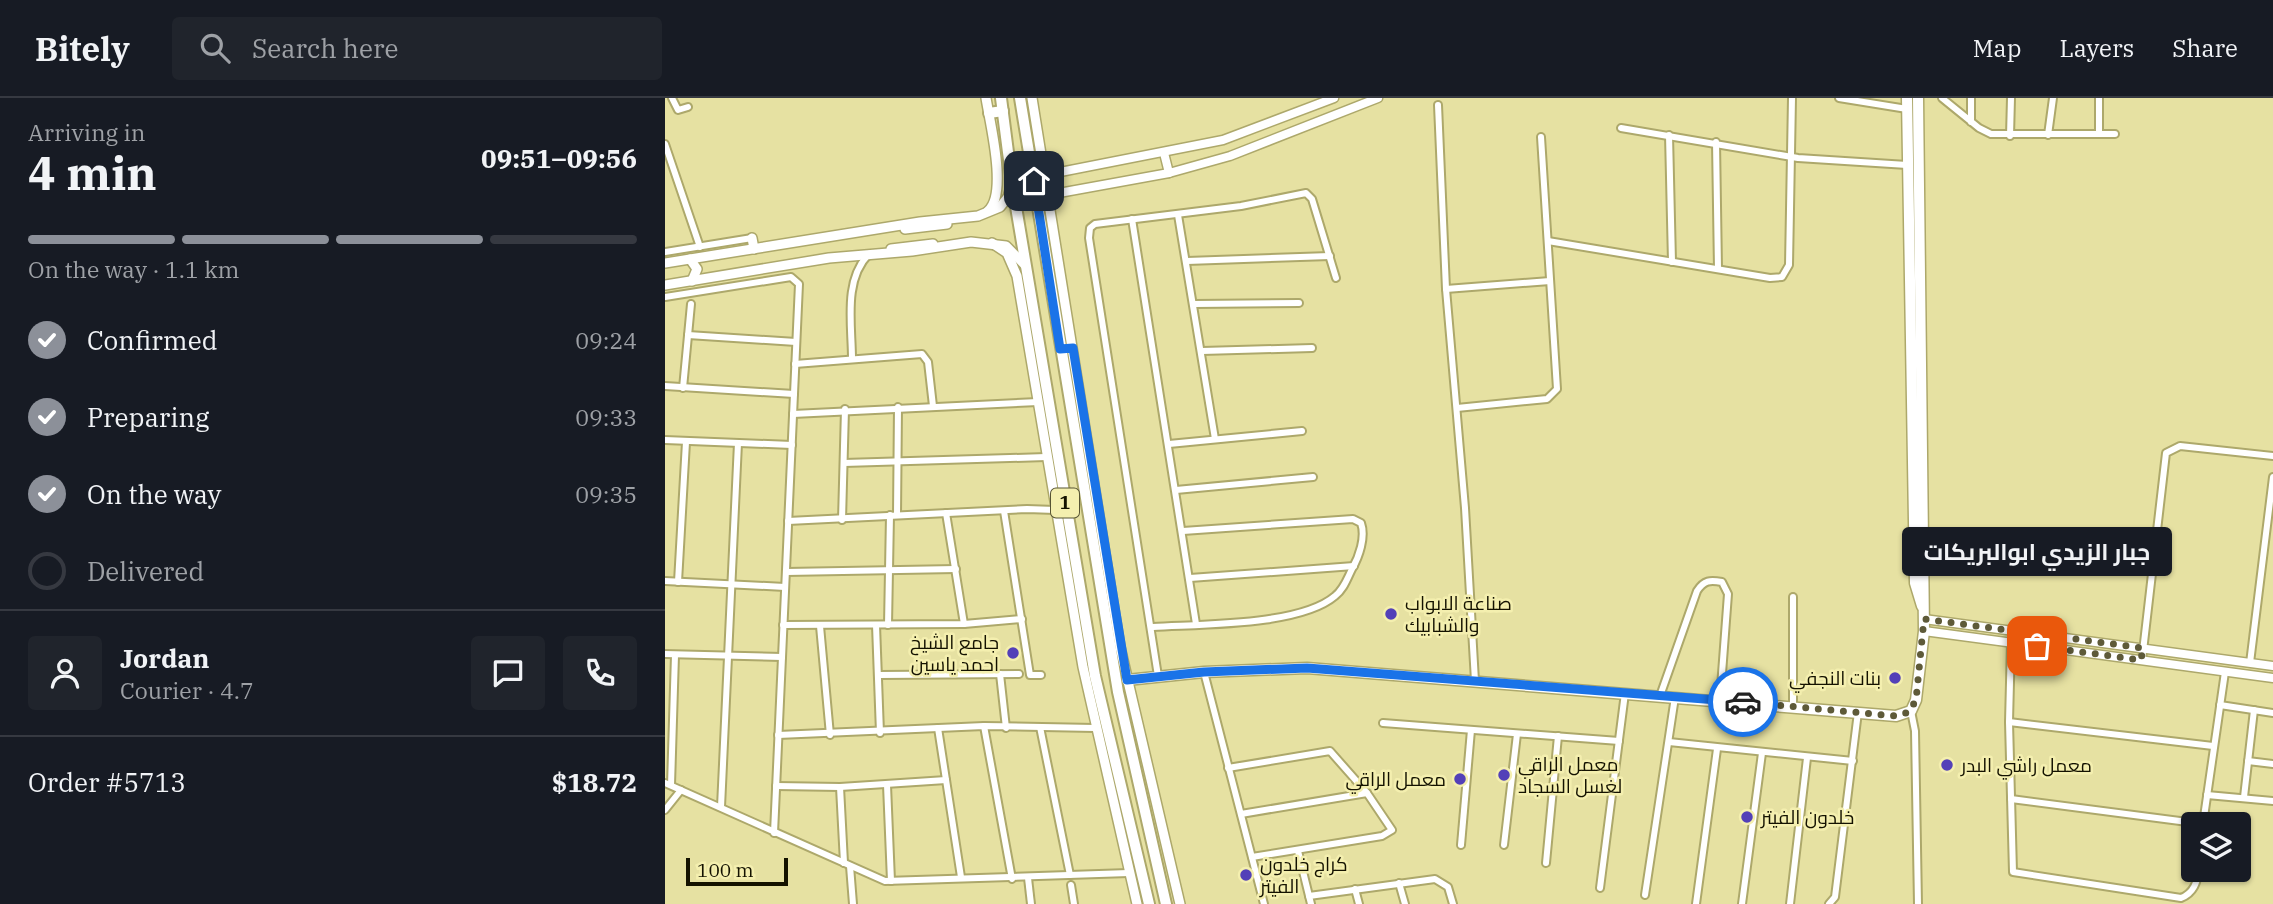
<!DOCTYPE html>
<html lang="en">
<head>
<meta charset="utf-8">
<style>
  :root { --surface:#171b24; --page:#20242c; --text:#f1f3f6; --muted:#9ea1a6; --line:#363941; --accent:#8c9099 }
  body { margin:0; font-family:"IBM Plex Serif",Cairo,serif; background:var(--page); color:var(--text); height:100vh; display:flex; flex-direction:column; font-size:26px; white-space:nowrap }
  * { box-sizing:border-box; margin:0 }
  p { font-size:23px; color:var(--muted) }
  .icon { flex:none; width:38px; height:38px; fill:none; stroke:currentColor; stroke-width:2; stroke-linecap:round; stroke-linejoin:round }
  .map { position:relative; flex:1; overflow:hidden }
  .sheet { display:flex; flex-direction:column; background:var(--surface); width:665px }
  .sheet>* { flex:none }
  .fabs { position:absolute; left:1516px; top:714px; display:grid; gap:14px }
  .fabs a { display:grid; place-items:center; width:70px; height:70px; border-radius:7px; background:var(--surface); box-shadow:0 2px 5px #0004; font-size:35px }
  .scale { position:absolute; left:21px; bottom:18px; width:102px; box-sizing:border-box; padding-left:7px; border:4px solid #141200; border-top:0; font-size:19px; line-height:24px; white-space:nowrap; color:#141200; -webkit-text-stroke:5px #f4efaf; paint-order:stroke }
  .pin { position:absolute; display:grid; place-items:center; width:60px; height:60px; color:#fff; margin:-30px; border-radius:14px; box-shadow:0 4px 10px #0006 }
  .courier { position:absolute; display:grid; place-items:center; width:70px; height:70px; margin:-35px; border:5px solid #1a73e8; border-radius:50%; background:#fff; color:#222; box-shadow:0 2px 9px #0007 }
  .bubble { position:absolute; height:49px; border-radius:7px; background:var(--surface); box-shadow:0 2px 5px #0004; font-size:23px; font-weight:700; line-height:49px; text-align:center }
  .summary em { font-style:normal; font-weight:700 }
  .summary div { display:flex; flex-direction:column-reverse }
  .summary { display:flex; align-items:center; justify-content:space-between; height:119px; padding:0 28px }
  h1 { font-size:46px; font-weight:700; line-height:52px }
  .bar { display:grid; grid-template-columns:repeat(4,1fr); gap:10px 7px; align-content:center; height:84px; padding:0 28px }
  .bar i { height:9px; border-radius:5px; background:var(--line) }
  .bar .current { background:var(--accent) }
  .bar p { grid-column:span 4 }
  .line { display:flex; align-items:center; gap:18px; padding:0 28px; border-top:2px solid var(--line) }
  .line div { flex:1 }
  .round { display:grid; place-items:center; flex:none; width:74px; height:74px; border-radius:7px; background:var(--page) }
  ol { padding:0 28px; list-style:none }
  li { display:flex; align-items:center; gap:21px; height:77px }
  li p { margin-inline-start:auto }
  li .icon { padding:7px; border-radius:50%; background:var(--accent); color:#fff; stroke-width:4 }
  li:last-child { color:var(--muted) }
  li i { width:38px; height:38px; border:4px solid var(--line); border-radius:50% }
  header { display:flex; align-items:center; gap:42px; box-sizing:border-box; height:98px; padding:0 35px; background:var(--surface); border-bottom:2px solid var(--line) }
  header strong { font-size:33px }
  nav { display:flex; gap:38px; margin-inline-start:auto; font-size:24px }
  .search { width:490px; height:63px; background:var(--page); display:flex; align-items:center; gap:18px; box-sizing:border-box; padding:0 24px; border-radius:7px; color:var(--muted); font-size:26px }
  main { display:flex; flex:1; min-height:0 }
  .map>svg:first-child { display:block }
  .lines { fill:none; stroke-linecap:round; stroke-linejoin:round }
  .minor-casing { stroke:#ada86b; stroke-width:10 }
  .tertiary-casing { stroke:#ada86b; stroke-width:11 }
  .secondary-casing { stroke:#ada86b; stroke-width:12 }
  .primary-casing { stroke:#ada86b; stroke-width:13 }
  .trunk-casing { stroke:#ada86b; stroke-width:14 }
  .minor { stroke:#fff; stroke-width:6 }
  .tertiary { stroke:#fff; stroke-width:8 }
  .secondary { stroke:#fff; stroke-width:9 }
  .primary { stroke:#fff; stroke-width:10 }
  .trunk { stroke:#fff; stroke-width:10 }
  .done { stroke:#5e5a39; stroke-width:7; stroke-dasharray:0 12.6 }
  .route { stroke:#1a73e8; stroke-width:9 }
  .poi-dot { fill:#5340b8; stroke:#f4efaf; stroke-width:2.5 }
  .labels { text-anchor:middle; stroke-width:5; stroke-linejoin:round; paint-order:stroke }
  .shield { fill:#f4efaf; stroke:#575434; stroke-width:2 }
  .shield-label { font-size:18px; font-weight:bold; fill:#141200 }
  .poi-label { font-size:19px; fill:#141200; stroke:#f4efaf; text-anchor:start }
</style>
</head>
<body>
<header>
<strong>Bitely</strong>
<div class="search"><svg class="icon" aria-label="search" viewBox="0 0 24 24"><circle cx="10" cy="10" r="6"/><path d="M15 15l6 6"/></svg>Search here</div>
<nav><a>Map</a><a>Layers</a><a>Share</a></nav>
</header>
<main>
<section class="sheet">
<div class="summary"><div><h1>4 min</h1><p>Arriving in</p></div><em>09:51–09:56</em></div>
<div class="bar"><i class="current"></i><i class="current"></i><i class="current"></i><i></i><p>On the way · 1.1 km</p></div>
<ol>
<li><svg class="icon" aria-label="check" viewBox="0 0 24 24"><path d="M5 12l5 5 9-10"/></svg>Confirmed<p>09:24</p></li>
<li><svg class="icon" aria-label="check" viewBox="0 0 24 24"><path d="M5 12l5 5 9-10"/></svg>Preparing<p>09:33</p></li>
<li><svg class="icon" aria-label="check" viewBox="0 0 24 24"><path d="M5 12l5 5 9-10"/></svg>On the way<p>09:35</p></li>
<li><i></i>Delivered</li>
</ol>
<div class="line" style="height:126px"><a class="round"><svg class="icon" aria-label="person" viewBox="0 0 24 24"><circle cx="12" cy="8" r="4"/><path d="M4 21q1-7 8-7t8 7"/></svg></a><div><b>Jordan</b><p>Courier · 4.7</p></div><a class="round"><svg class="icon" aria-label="chat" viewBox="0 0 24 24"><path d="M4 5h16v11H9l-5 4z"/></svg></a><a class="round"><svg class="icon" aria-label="phone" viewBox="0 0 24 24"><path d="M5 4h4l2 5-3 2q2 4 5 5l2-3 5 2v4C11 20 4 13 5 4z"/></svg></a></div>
<div class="line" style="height:91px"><div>Order #5713</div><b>$18.72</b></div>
</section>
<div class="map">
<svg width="1608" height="806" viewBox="0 0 1608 806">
  <rect width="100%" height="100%" fill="#e6e1a2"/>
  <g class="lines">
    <defs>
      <g id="minor">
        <polyline points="7,0 13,12 23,9"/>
        <polyline points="1174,0 1242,11"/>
        <polyline points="1277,0 1314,30 1326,36 1450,36"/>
        <polyline points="773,7 781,191 800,410 810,583"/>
        <polyline points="1306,24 1306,0"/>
        <polyline points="956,30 1133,60 1242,67"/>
        <polyline points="1434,36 1434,0"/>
        <polyline points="1004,37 1007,164"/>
        <polyline points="1383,37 1388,0"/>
        <polyline points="1345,38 1346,0"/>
        <polyline points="1051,44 1053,171"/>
        <polyline points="0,46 35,149"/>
        <polyline points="513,117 550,341"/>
        <polyline points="467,121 531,526"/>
        <polyline points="883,143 1105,180 1117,179 1124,167 1127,0"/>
        <polyline points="0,154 87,140"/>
        <polyline points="522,163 665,158"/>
        <polyline points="781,191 885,183"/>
        <polyline points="0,199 126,179 134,186 109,735"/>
        <polyline points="529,206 634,205"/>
        <polyline points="23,237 131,244"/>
        <polyline points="537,253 647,250"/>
        <path d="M187,261C187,227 178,182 204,156"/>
        <polyline points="130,266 257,256 263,264 268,308"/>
        <polyline points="0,288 129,296"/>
        <polyline points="18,290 26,206"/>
        <polyline points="792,310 882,301 892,291 876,39"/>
        <polyline points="128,316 373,304"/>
        <polyline points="0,342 127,347"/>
        <polyline points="504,346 637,333"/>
        <polyline points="179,365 381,359"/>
        <polyline points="511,392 648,379"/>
        <polyline points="339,413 365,577 376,577"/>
        <polyline points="281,415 299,526"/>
        <polyline points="232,417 233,309"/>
        <polyline points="177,422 180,311"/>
        <polyline points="123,423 362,411 390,412"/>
        <polyline points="121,474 291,471"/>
        <polyline points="525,480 689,468"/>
        <polyline points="0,483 120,489"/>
        <polyline points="13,484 21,344"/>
        <polyline points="118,527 299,526 357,521"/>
        <polyline points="211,527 215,635"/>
        <polyline points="223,527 225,417"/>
        <polyline points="155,528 165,637"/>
        <path d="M488,529C535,526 635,528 670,498C679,491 682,481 687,471C694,459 701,439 696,425L688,421L518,433"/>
        <path d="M1346,544L1344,624L1348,774L1516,800C1529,795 1532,784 1534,772"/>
        <polyline points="0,556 117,559"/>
        <polyline points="1477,562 1501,355 1515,348 1608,358"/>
        <polyline points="1585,565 1608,379"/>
        <polyline points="539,574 599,806"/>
        <polyline points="335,576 341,630"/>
        <polyline points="213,577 354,576"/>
        <polyline points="493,578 424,140 425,130 430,126 576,108 641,95 647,101 671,180"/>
        <path d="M995,598L1032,493C1039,482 1045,482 1057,484L1063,496L1055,602"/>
        <polyline points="1555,607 1608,615"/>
        <polyline points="1128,608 1128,499"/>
        <polyline points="1246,613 1250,633 1253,806"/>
        <polyline points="1344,624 1548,648"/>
        <polyline points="718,625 954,643"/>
        <polyline points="319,628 347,781"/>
        <polyline points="375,629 405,777"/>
        <polyline points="273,630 296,779"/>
        <polyline points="113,637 319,628 430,630"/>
        <polyline points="1004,644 1188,663"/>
        <polyline points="1583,663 1608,666"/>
        <polyline points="563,670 665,653 702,695 727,732 717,738 587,759"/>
        <polyline points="0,685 220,783 464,775"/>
        <polyline points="6,687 10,557"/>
        <polyline points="222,687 226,783"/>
        <polyline points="111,688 175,689 281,682"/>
        <polyline points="175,689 179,765"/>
        <polyline points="1542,697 1608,703"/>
        <polyline points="1579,699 1589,612"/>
        <polyline points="1346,701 1538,726"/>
        <polyline points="56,709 73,345"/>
        <polyline points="0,712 16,692"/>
        <polyline points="576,716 702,695"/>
        <polyline points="1538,726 1560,574"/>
        <polyline points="796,747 806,632"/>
        <polyline points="839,747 852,636"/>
        <polyline points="633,753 646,806"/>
        <polyline points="881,765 893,638"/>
        <polyline points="185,768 188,806"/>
        <polyline points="363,780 366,806"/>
        <polyline points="734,785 740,806"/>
        <polyline points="406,787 409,806"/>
        <polyline points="935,790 960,595"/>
        <polyline points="690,791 694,806"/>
        <polyline points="980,797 1010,599"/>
        <polyline points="644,798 770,781 783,789 788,806"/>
        <polyline points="1031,806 1052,651"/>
        <polyline points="1077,806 1097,655"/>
        <polyline points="1125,806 1142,660"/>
        <polyline points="1164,806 1170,799 1193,614"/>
      </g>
      <g id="tertiary">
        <polyline points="499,55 504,75"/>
        <polyline points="380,77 558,42 669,0"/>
        <polyline points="383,97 504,75 565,58 713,0"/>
        <polyline points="1259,521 1608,568"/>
        <polyline points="1259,533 1608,580"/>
      </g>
      <g id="secondary">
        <path d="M321,0C325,25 343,96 323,113"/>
        <polyline points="367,0 455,549 515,806"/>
        <polyline points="240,131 282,126"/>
        <polyline points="87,140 89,151"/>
        <polyline points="327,145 342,155 352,178 418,569 472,806"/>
        <polyline points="226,151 268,146"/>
        <polyline points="25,161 32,171 27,183"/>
        <polyline points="0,165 255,124 313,118 335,109 343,99 347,86"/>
        <polyline points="0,187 164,160 247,153 306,144 341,148 360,167"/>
      </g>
      <g id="primary">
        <polyline points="1242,0 1250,485 1257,508"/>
        <polyline points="462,582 539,574 642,570 1231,618 1246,613 1251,602 1259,533 1253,0"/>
      </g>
      <g id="trunk">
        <polyline points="336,0 347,85 430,578 484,806"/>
        <polyline points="355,0 453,594 501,806"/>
        <polyline points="324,15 338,13"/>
      </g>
    </defs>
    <use href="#minor" class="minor-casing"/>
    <use href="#tertiary" class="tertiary-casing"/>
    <use href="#secondary" class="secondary-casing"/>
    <use href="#primary" class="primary-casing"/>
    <use href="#trunk" class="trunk-casing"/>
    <use href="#minor" class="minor"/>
    <use href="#tertiary" class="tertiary"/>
    <use href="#secondary" class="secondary"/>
    <use href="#primary" class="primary"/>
    <use href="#trunk" class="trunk"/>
  </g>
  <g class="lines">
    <polyline class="done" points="1078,604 1231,618 1244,614 1251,602 1259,521 1478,550 1476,562 1372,548"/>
    <polyline class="route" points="369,83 395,251 408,250 462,582 539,574 642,570 1078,604"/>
  </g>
  <g class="poi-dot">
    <circle cx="726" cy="516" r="7"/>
    <circle cx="348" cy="555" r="7"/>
    <circle cx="1230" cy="580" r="7"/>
    <circle cx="1282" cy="667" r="7"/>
    <circle cx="839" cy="677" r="7"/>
    <circle cx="795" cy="681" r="7"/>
    <circle cx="1082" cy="719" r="7"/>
    <circle cx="581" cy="777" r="7"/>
  </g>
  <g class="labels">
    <rect class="shield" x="386" y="390.5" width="28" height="29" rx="5"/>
    <g class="shield-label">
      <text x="400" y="411">1</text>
    </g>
    <g class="poi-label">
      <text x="740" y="512">صناعة الابواب<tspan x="740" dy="22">والشبابيك</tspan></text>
      <text x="334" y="551" text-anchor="end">جامع الشيخ<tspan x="334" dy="22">احمد ياسين</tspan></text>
      <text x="1216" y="587" text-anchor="end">بنات النجفي</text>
      <text x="853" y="673">معمل الراقي<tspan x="853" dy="22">لغسل السجاد</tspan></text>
      <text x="1296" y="674">معمل راشي البدر</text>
      <text x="781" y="688" text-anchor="end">معمل الراقي</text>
      <text x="1096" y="726">خلدون الفيتر</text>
      <text x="595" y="773">كراج خلدون<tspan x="595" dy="22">الفيتر</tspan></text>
    </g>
  </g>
</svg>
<div class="fabs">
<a><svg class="icon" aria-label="layers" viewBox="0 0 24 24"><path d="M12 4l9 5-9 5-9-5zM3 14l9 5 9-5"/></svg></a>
</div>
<div class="scale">100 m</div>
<div class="pin" style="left:1372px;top:548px;background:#ea580c"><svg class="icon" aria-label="bag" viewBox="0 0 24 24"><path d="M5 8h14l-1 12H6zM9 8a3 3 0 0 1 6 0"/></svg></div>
<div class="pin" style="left:369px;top:83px;background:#1f2937"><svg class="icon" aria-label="home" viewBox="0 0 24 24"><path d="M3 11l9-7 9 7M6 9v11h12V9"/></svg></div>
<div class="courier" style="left:1078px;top:604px"><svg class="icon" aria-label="car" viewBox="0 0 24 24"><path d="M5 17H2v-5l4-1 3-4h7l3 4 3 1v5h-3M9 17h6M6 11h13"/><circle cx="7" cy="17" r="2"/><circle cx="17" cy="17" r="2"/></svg></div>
<div class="bubble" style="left:1237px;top:429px;width:270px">جبار الزيدي ابوالبريكات</div>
</div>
</main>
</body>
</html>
